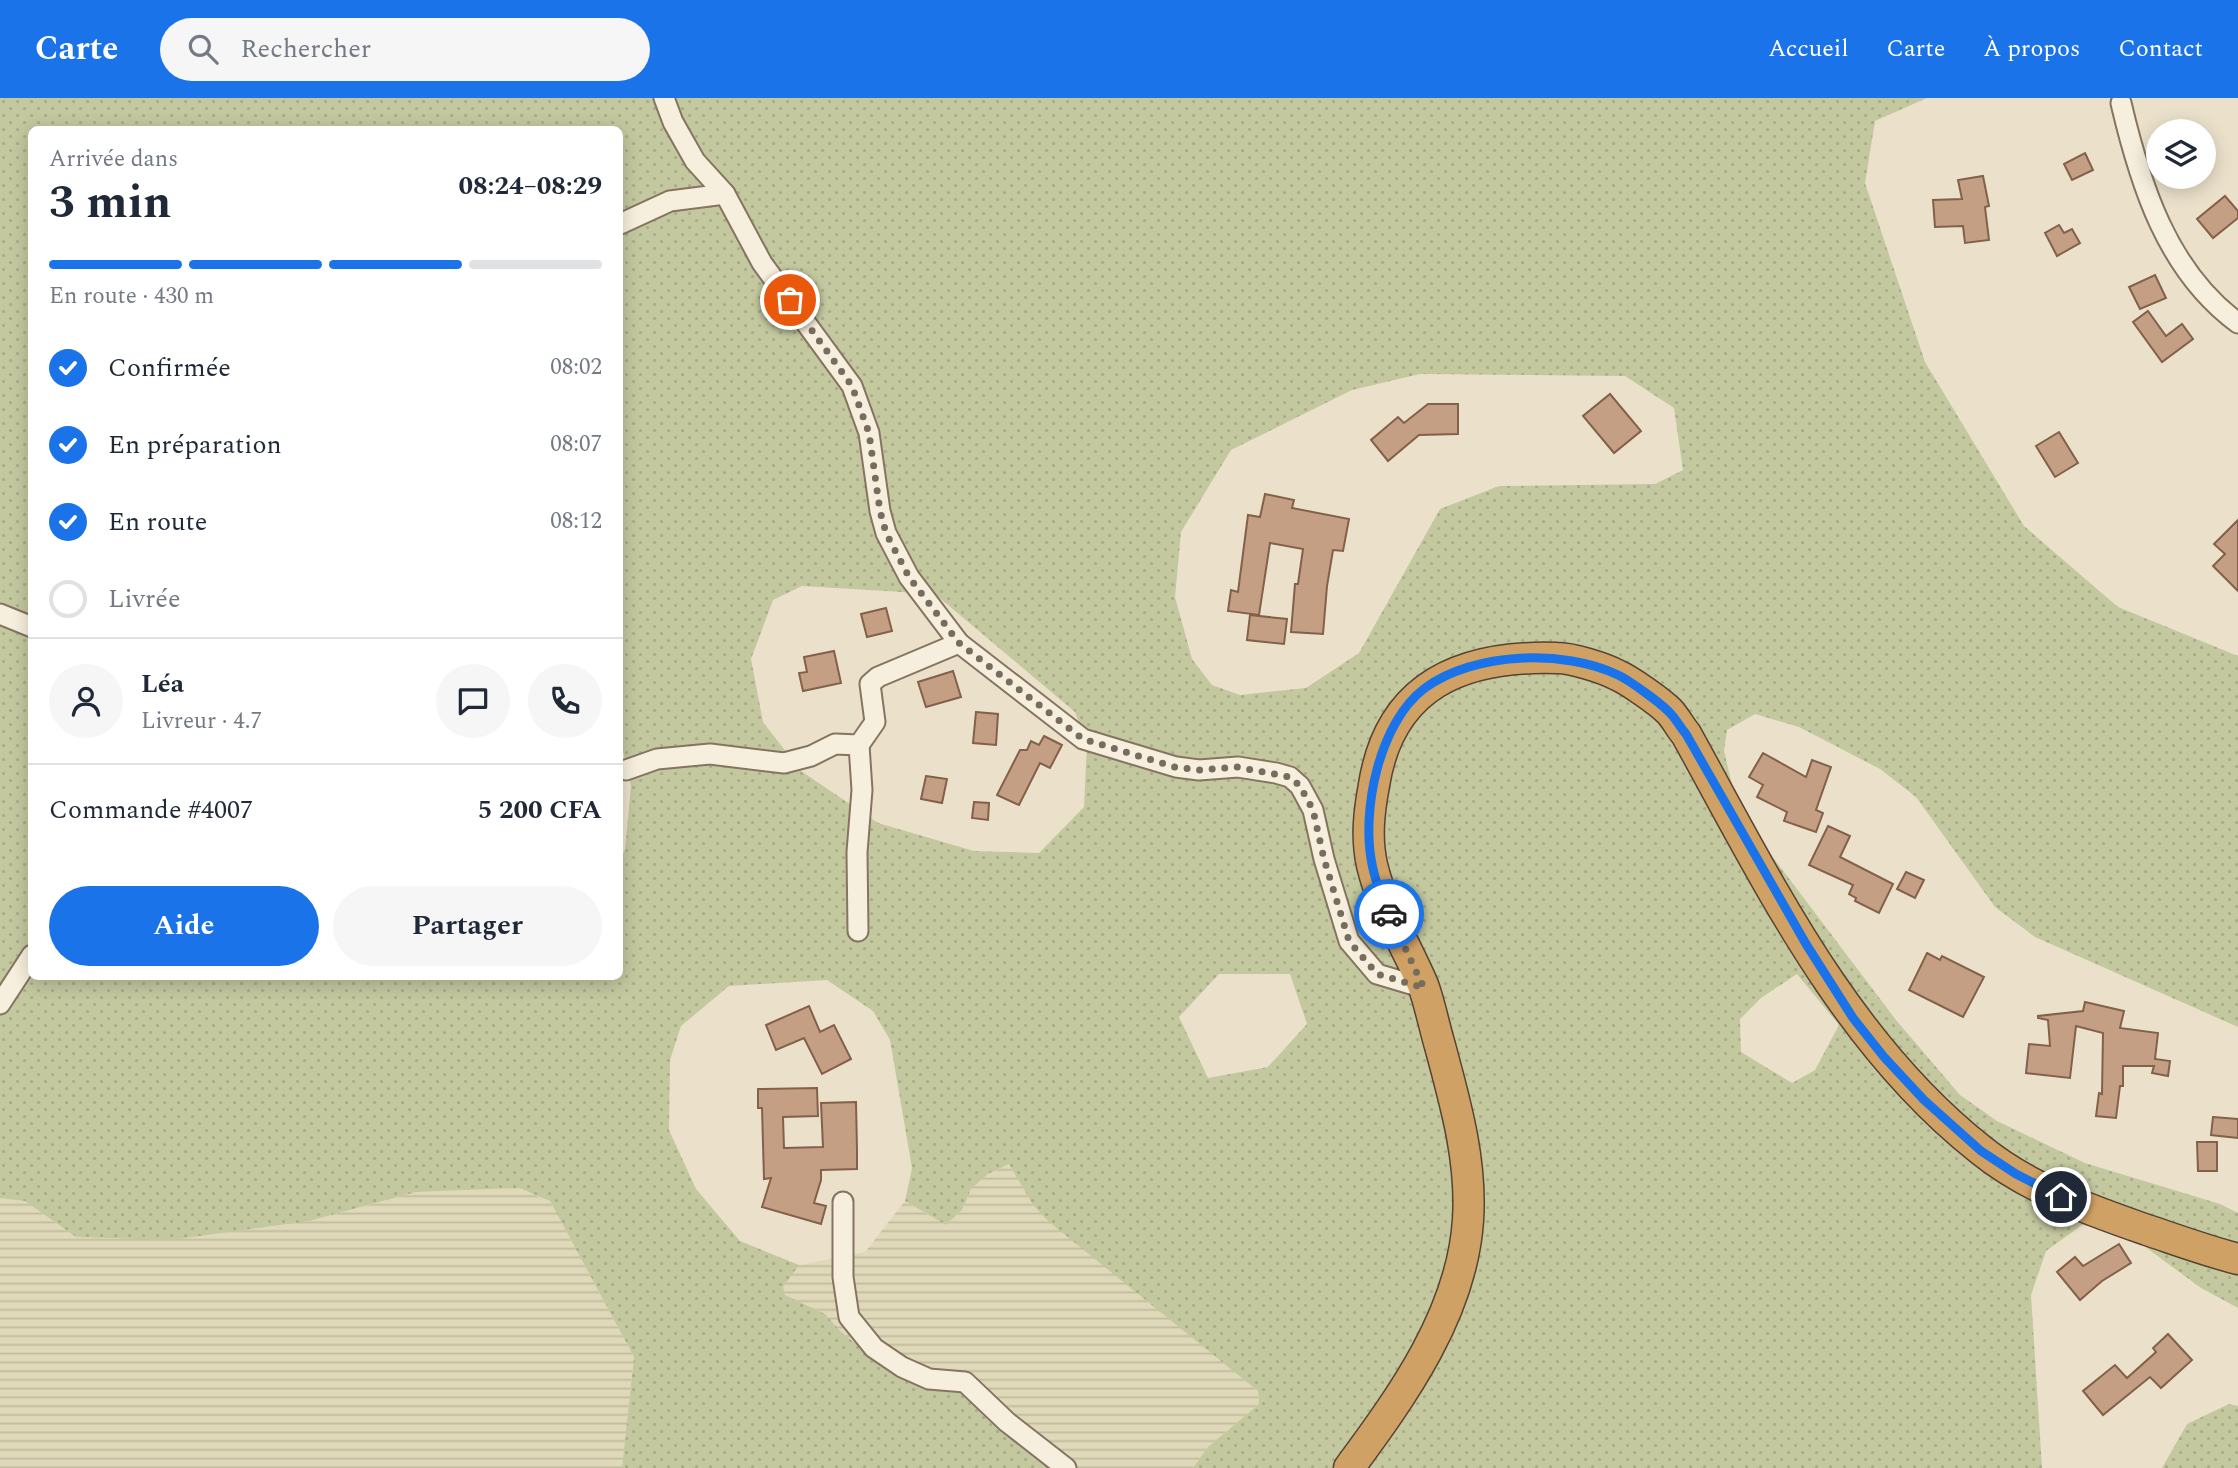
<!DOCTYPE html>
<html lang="fr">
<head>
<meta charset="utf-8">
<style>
  :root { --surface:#fff; --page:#f6f6f7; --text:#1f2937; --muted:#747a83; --line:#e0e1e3; --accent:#1a73e8 }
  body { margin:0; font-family:Spectral,serif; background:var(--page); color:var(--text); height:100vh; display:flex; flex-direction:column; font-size:26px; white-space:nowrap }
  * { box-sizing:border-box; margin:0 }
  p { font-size:23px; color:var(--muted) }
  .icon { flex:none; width:38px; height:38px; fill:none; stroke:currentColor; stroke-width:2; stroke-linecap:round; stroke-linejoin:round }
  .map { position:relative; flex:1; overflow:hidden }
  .panel { position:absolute; left:28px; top:28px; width:595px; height:854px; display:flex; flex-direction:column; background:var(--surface); border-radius:10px; box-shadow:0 4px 18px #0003 }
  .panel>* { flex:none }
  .buttons { position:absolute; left:2146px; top:21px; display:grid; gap:14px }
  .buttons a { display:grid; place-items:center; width:70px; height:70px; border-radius:50%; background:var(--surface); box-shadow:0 4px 18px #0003; font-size:35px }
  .pin { position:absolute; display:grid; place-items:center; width:60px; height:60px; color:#fff; margin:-30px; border:4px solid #fff; border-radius:50%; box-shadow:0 2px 7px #0007 }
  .courier { position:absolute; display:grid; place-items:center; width:70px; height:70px; margin:-35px; border:5px solid #1a73e8; border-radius:50%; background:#fff; color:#222; box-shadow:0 2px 9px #0007 }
  .head em { font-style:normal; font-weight:700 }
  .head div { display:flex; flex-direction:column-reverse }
  .head { display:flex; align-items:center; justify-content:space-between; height:119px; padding:0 21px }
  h1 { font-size:46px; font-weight:700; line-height:52px }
  .bar { display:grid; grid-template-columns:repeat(4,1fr); gap:10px 7px; align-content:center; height:84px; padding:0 21px }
  .bar i { height:9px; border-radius:5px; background:var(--line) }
  .bar .selected { background:var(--accent) }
  .bar p { grid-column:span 4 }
  .line { display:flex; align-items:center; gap:18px; padding:0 21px; border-top:2px solid var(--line) }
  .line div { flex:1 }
  .round { display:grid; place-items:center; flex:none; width:74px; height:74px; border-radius:37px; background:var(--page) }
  ol { padding:0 21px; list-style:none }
  li { display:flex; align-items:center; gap:21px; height:77px }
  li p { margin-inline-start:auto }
  li .icon { padding:7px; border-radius:50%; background:var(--accent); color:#fff; stroke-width:4 }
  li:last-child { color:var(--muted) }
  li i { width:38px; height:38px; border:4px solid var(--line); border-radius:50% }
  .primary-button { display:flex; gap:14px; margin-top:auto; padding:14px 21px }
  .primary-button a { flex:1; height:80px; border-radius:42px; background:var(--accent); color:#fff; font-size:28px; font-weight:700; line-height:80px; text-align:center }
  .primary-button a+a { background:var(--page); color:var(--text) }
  header { display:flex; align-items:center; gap:42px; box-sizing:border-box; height:98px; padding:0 35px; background:var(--accent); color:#fff }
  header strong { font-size:33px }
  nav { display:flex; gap:38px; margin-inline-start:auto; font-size:24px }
  .search { width:490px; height:63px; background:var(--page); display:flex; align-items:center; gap:18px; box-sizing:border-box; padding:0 24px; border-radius:38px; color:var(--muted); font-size:26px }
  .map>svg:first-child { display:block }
  .farmland { fill:url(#farmland-rules) }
  .grass { fill:url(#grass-dots); fill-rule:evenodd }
  .building { fill:#c59f84; stroke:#836049; stroke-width:2 }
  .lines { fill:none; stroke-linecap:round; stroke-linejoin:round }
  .minor-casing { stroke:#867460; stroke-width:23 }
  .highway-casing { stroke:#554334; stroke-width:33 }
  .minor { stroke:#f6efdd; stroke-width:19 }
  .highway { stroke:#d0a165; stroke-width:30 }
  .done { stroke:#776c5d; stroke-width:7; stroke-dasharray:0 12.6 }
  .route { stroke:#1a73e8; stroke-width:9 }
</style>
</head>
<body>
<header>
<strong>Carte</strong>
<div class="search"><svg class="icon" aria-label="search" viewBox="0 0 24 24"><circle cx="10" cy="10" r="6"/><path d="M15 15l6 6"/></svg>Rechercher</div>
<nav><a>Accueil</a><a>Carte</a><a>À propos</a><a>Contact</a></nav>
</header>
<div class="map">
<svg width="2238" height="1370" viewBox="0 0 2238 1370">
  <defs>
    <pattern id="farmland-rules" width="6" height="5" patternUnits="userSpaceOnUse" patternTransform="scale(1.75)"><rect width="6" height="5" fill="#e0d9b9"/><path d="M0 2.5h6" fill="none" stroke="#c1bb9f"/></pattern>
    <pattern id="grass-dots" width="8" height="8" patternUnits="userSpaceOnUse" patternTransform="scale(1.75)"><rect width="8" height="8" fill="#c3c89f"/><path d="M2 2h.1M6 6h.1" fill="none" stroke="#a8ac89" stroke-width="1.8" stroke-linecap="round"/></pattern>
  </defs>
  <rect width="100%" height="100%" fill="#ebe1cb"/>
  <g class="farmland">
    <polygon points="1009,1066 1033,1107 1258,1293 1259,1306 1208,1349 1193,1370 1054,1370 869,1255 843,1236 825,1216 785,1197 782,1189 799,1167 865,1154 905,1103 946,1127 962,1112 971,1091 988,1076"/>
    <polygon points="518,1090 550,1103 634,1259 622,1370 0,1370 0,1100 25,1103 76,1139 309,1123 416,1094"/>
  </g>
  <g class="grass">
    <path d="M0,0H1927L1875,23L1865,85L1925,264L2024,428L2118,509L2238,558V929L2035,839L1995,809L1916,699L1880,671L1799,629L1755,616L1727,632L1724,653L1735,699L1759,741L1896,922L1960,997L1997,1023L2085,1065L2220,1106L2238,1115V1210L2201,1190L2125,1134L2082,1127L2046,1153L2031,1197L2042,1370H1193L1208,1349L1259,1306L1258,1293L1048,1123L1033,1107L1009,1066L988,1076L971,1091L962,1112L946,1127L905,1103L912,1070L890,942L873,913L827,882L729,888L681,928L670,962L669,1032L696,1091L740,1143L799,1167L783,1189L785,1197L825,1216L843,1236L869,1255L958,1289L1054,1370H622L634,1259L550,1103L519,1090L416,1094L309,1123L171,1142L76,1139L25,1103L0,1100ZM32,32H620V640L631,688L625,752L620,761V878H32ZM1420,276L1625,278L1674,310L1683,372L1655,386L1499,388L1440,411L1359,555L1306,590L1240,597L1212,587L1192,561L1175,499L1181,434L1231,352L1352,292ZM802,488L935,496L1075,614L1087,645L1084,709L1039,755L974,753L878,725L801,673L763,624L751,561L773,502ZM1219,876H1290L1307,926L1268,969L1208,980L1179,919ZM1797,876L1839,927L1815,972L1792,985L1741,954L1740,921L1761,900Z"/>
    <polygon points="2229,1306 2238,1308 2238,1370 2162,1370 2187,1326"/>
  </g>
  <g class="building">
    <polygon points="2085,55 2093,72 2072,82 2064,66"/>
    <polygon points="1983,78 1989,108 1985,109 1989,142 1965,145 1963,128 1935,129 1933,102 1962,101 1958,82"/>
    <polygon points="2225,98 2238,113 2238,120 2213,140 2197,121"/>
    <polygon points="2059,127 2064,135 2072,131 2080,145 2057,158 2045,135"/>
    <polygon points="2155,177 2166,200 2140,211 2129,189"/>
    <polygon points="2148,213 2166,238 2182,226 2193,241 2162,264 2133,224"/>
    <polygon points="1610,296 1641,333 1614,355 1583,318"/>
    <polygon points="1428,306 1458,306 1458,336 1419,337 1388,363 1371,342 1398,319 1404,325"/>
    <polygon points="2059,334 2078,365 2055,379 2036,348"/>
    <polygon points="1265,396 1294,402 1292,410 1349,421 1343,453 1333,452 1327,488 1323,536 1291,534 1295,486 1298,486 1303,451 1270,445 1259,517 1228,513 1231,492 1238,494 1248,417 1260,419"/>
    <polygon points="2238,422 2238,493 2213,468 2225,456 2214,446"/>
    <polygon points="886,510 892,533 867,539 861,516"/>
    <polygon points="1250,517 1287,521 1284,546 1247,542"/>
    <polygon points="834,553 841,585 803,593 799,575 807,574 804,559"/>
    <polygon points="953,573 961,599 926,609 918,584"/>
    <polygon points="976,614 998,616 996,647 973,645"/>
    <polygon points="1044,638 1062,647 1050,670 1040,665 1019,707 997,697 1020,652 1027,652 1031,643 1039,647"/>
    <polygon points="1763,655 1806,679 1812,662 1831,669 1816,712 1823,715 1816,734 1784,723 1787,714 1757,699 1763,687 1749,679"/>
    <polygon points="926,678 947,681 942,705 921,701"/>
    <polygon points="974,704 989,705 988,722 972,720"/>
    <polygon points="1828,728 1850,738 1840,759 1893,786 1879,815 1855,803 1856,800 1849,796 1853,787 1809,767"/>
    <polygon points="1906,774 1924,782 1915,800 1897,791"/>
    <polygon points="1927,855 1940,862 1942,858 1984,879 1963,919 1909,892"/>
    <polygon points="2085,904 2124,913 2120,930 2158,935 2155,961 2170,963 2168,978 2152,975 2154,968 2123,968 2123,988 2120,988 2116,1020 2096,1018 2099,995 2102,996 2103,935 2076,928 2070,980 2026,975 2029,946 2050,948 2048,922 2038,920 2038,918 2083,913"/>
    <polygon points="809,908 820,934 834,927 851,961 822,976 804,940 776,952 766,927"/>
    <polygon points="817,990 818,1018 783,1019 784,1050 823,1049 821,1005 856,1004 857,1052 857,1071 821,1072 821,1082 814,1105 826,1108 821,1126 762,1109 771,1080 764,1081 762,1010 758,1010 758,991"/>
    <polygon points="2213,1019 2238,1021 2238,1040 2211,1037"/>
    <polygon points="2197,1044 2217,1044 2217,1073 2198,1073"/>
    <polygon points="2119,1146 2131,1165 2102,1183 2080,1202 2057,1174 2075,1159 2083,1168"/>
    <polygon points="2168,1236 2192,1262 2161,1290 2150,1279 2103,1317 2083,1293 2115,1267 2127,1280 2156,1254 2153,1250"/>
  </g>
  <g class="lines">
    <defs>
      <g id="minor">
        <polyline points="664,0 673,24 695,63 725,96 762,165 852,288 869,335 880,413 886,435 909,479 959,545 1083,641 1176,669 1199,672 1238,669 1276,675 1290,679 1300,688 1313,712 1324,761 1349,843 1377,876 1424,890"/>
        <path d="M2121,5C2140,86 2167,173 2238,225"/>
        <polyline points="620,126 670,103 725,96"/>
        <polyline points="0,516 32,529"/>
        <polyline points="626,672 657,661 710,656 784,665 811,658 835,646 859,647 875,624 870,586 878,579 959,545"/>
        <polyline points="858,833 857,754 862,692 859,647"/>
        <polyline points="0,906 32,857"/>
        <polyline points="843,1104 843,1179 849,1219 874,1250 902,1269 929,1281 965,1284 1007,1324 1066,1370"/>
      </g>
      <path id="highway" d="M1349,1370C1403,1297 1462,1215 1468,1122C1472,1062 1455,1004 1440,948C1434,928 1430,906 1423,887C1406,847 1382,810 1372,767C1366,740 1369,714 1374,687C1390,586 1463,557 1557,560C1572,560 1604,570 1617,577C1629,582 1660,604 1669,613C1675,619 1680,629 1686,636C1768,784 1845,945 1981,1052C2029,1091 2090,1112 2147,1132C2177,1142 2207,1153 2238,1161"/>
    </defs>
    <use href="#minor" class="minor-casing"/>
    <use href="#highway" class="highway-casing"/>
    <use href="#minor" class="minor"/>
    <use href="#highway" class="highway"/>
  </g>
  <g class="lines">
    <polyline class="done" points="790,202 852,288 869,335 880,413 886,435 909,479 959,545 1083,641 1175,669 1199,672 1237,669 1290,679 1300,688 1313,712 1324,761 1349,843 1377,876 1424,890 1389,816"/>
    <path class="route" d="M1389,816C1382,800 1375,783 1372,766C1361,713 1379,624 1425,590C1474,554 1564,551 1618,577C1629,582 1662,606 1670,615C1676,621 1680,629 1686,636L1806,846L1853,920L1884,959L1924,1002L1981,1053L2016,1076L2061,1099"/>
  </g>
</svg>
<div class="buttons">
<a><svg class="icon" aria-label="layers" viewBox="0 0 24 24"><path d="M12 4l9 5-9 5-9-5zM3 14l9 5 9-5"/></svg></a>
</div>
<div class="pin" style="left:790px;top:202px;background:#ea580c"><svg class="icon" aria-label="bag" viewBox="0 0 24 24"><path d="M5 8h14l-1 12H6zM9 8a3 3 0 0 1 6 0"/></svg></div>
<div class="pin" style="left:2061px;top:1099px;background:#1f2937"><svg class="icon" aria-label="home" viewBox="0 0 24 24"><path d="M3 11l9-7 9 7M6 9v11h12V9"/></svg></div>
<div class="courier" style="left:1389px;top:816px"><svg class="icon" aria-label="car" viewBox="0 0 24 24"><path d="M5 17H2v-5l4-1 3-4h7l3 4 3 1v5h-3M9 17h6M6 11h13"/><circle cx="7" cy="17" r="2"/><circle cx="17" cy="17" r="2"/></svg></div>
<section class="panel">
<div class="head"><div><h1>3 min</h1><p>Arrivée dans</p></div><em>08:24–08:29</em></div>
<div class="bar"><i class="selected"></i><i class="selected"></i><i class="selected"></i><i></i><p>En route · 430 m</p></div>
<ol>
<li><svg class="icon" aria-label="check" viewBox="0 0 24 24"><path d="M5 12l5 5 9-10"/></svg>Confirmée<p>08:02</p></li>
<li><svg class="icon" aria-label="check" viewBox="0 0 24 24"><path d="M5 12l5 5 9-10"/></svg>En préparation<p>08:07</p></li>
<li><svg class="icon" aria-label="check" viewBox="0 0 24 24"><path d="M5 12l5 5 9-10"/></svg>En route<p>08:12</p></li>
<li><i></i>Livrée</li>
</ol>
<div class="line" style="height:126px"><a class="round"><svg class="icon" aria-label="person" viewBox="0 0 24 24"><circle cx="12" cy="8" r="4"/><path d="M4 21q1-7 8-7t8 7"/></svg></a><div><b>Léa</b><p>Livreur · 4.7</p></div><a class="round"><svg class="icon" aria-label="chat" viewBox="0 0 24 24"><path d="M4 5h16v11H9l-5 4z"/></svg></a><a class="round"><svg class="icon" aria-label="phone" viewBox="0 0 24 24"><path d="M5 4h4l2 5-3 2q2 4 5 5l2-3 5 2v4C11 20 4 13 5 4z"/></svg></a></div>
<div class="line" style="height:91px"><div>Commande #4007</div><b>5 200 CFA</b></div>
<div class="primary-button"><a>Aide</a><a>Partager</a></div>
</section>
</div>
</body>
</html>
